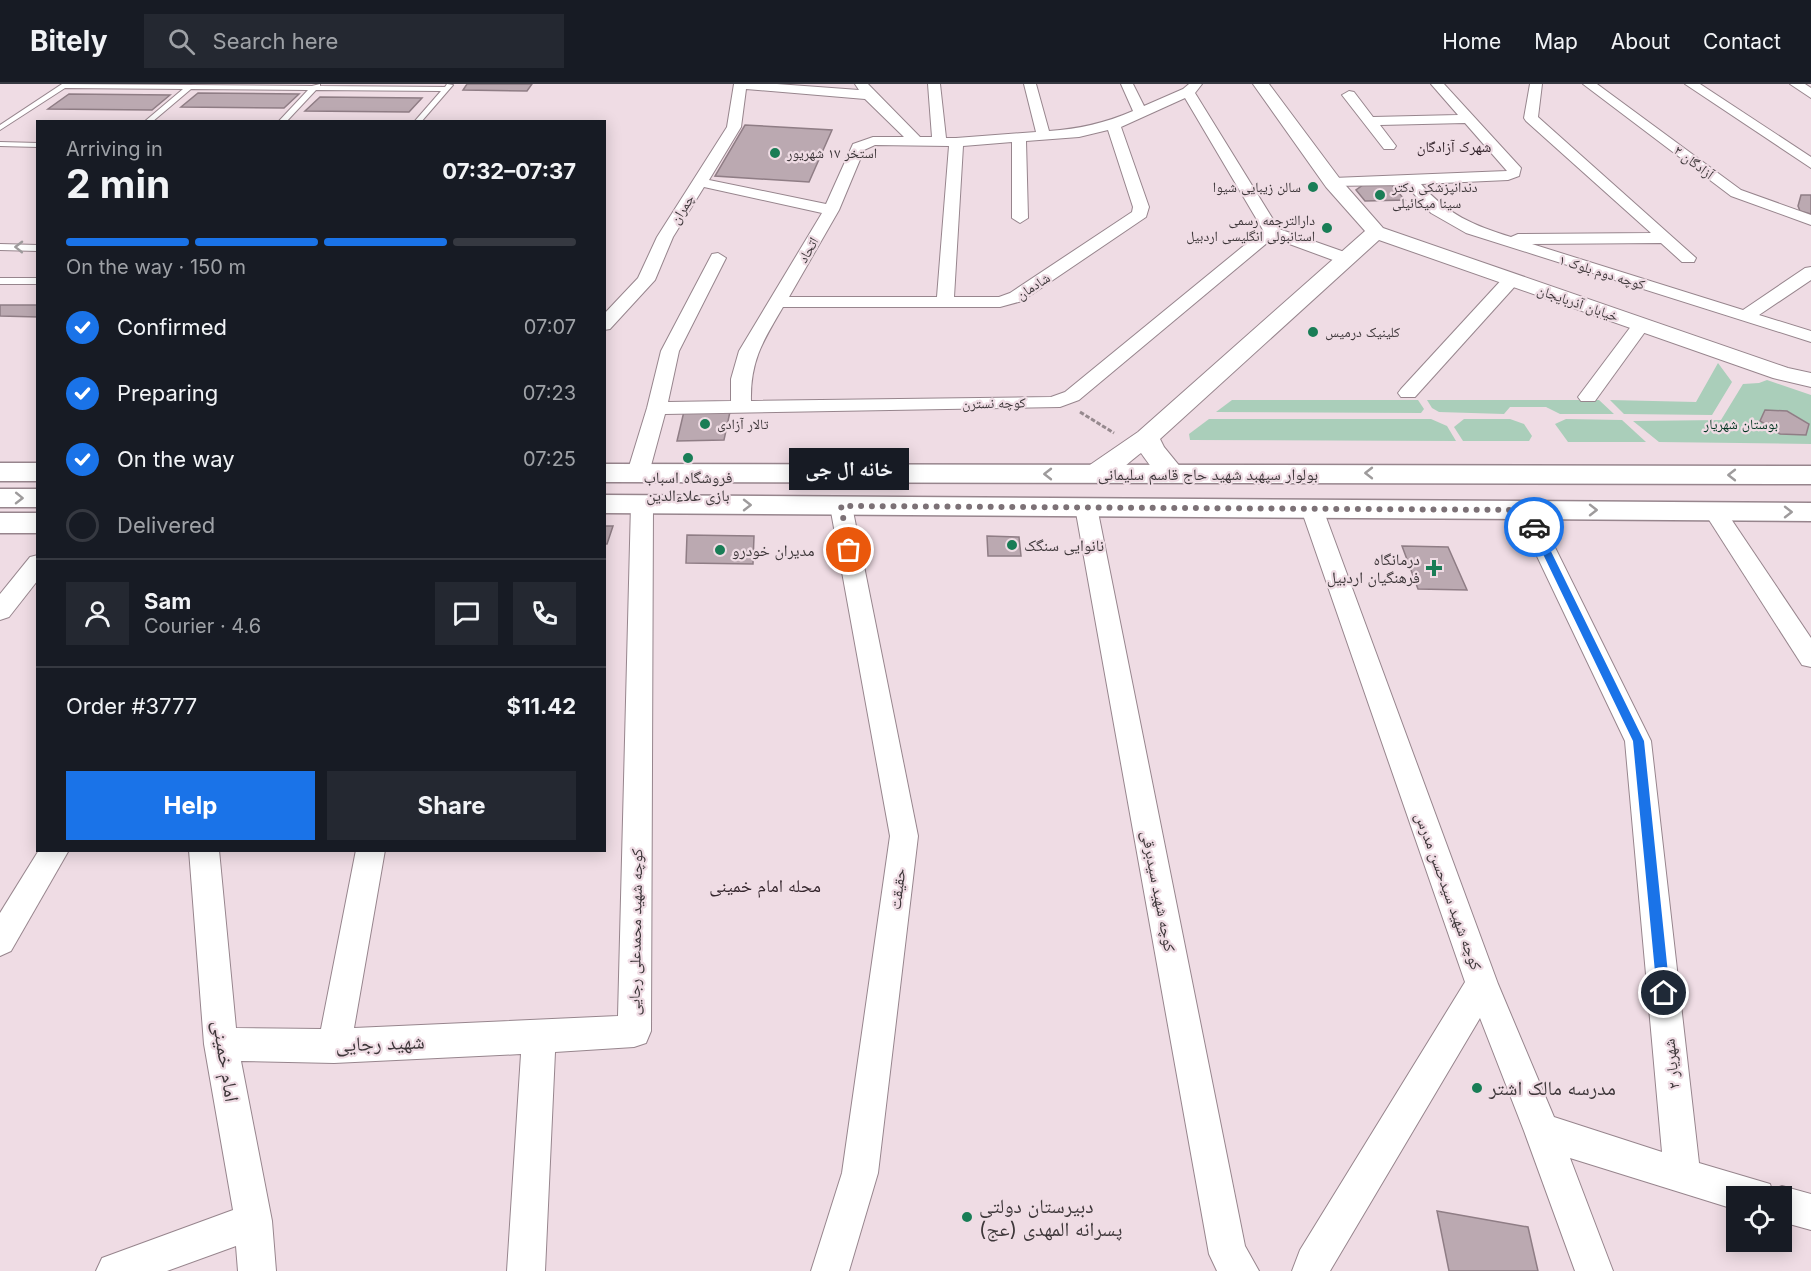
<!DOCTYPE html>
<html lang="en">
<head>
<meta charset="utf-8">
<style>
  :root { --surface:#171b24; --page:#242831; --text:#f1f3f6; --muted:#9ea1a6; --line:#363941; --accent:#1a73e8 }
  body { margin:0; font-family:Inter,"Noto Naskh Arabic",sans-serif; background:var(--page); color:var(--text); height:100vh; display:flex; flex-direction:column; font-size:22px; white-space:nowrap }
  * { box-sizing:border-box; margin:0 }
  p { font-size:20px; color:var(--muted) }
  .icon { flex:none; width:33px; height:33px; fill:none; stroke:currentColor; stroke-width:2; stroke-linecap:round; stroke-linejoin:round }
  .map { position:relative; flex:1; overflow:hidden }
  .drawer { position:absolute; left:36px; top:36px; width:570px; height:732px; display:flex; flex-direction:column; background:var(--surface); border-radius:0px; box-shadow:0 3px 15px #0003 }
  .drawer>* { flex:none }
  .controls { position:absolute; left:1726px; top:1102px; display:grid; gap:12px }
  .controls a { display:grid; place-items:center; width:66px; height:66px; border-radius:0px; background:var(--surface); box-shadow:0 3px 15px #0003; font-size:30px }
  .pin { position:absolute; display:grid; place-items:center; width:51px; height:51px; color:#fff; margin:-26px; border:3px solid #fff; border-radius:50%; box-shadow:0 2px 6px #0007 }
  .courier { position:absolute; display:grid; place-items:center; width:60px; height:60px; margin:-30px; border:4px solid #1a73e8; border-radius:50%; background:#fff; color:#222; box-shadow:0 2px 8px #0007 }
  .bubble { position:absolute; height:42px; border-radius:0px; background:var(--surface); box-shadow:0 3px 15px #0003; font-size:20px; font-weight:700; line-height:42px; text-align:center }
  .summary em { font-style:normal; font-weight:700 }
  .summary div { display:flex; flex-direction:column-reverse }
  .summary { display:flex; align-items:center; justify-content:space-between; height:102px; padding:0 30px }
  h1 { font-size:39px; font-weight:700; line-height:45px }
  .bar { display:grid; grid-template-columns:repeat(4,1fr); gap:9px 6px; align-content:center; height:72px; padding:0 30px }
  .bar i { height:8px; border-radius:4px; background:var(--line) }
  .bar .selected { background:var(--accent) }
  .bar p { grid-column:span 4 }
  .line { display:flex; align-items:center; gap:15px; padding:0 30px; border-top:2px solid var(--line) }
  .line div { flex:1 }
  .round { display:grid; place-items:center; flex:none; width:63px; height:63px; border-radius:0px; background:var(--page) }
  ol { padding:0 30px; list-style:none }
  li { display:flex; align-items:center; gap:18px; height:66px }
  li p { margin-inline-start:auto }
  li .icon { padding:6px; border-radius:50%; background:var(--accent); color:#fff; stroke-width:4 }
  li:last-child { color:var(--muted) }
  li i { width:33px; height:33px; border:3px solid var(--line); border-radius:50% }
  .cta { display:flex; gap:12px; margin-top:auto; padding:12px 30px }
  .cta a { flex:1; height:69px; border-radius:0px; background:var(--accent); color:#fff; font-size:24px; font-weight:700; line-height:69px; text-align:center }
  .cta a+a { background:var(--page); color:var(--text) }
  header { display:flex; align-items:center; gap:36px; box-sizing:border-box; height:84px; padding:0 30px; background:var(--surface); border-bottom:2px solid var(--line) }
  header strong { font-size:28px }
  nav { display:flex; gap:33px; margin-inline-start:auto; font-size:21px }
  .search { width:420px; height:54px; background:var(--page); display:flex; align-items:center; gap:15px; box-sizing:border-box; padding:0 21px; border-radius:0px; color:var(--muted); font-size:22px }
  .map>svg:first-child { display:block }
  .green { fill:#aaceba; fill-rule:evenodd }
  .building { fill:#bba9b1; stroke:#8f7d85; stroke-width:1.5 }
  .lines { fill:none; stroke-linecap:round; stroke-linejoin:round }
  .service-casing { stroke:#97858d; stroke-width:2 }
  .minor-casing { stroke:#97858d; stroke-width:2 }
  .tertiary-casing { stroke:#97858d; stroke-width:2 }
  .primary-casing { stroke:#97858d; stroke-width:3 }
  .path { stroke:#96898e; stroke-width:3; stroke-dasharray:4.5 2; stroke-linecap:butt }
  .service { fill:#fff; fill-rule:evenodd }
  .minor { fill:#fff; fill-rule:evenodd }
  .tertiary { fill:#fff; fill-rule:evenodd }
  .primary { fill:#fff; fill-rule:evenodd }
  .oneway { stroke:#9e9b9c }
  .route { fill:#1a73e8 }
  .done { stroke:#7c7176; stroke-width:6; stroke-dasharray:0 10.8 }
  .poi-dot { fill:#197d56; stroke:#efdce4; stroke-width:2 }
  .labels { text-anchor:middle; stroke-width:4.5; stroke-linejoin:round; paint-order:stroke }
  .far-poi-label { font-size:14px; fill:#3e373a; stroke:#efdce4; text-anchor:start }
  .far-street-label { font-size:14px; fill:#3e373a; stroke:#efdce4 }
  .far-park-label { font-size:14px; fill:#003420; stroke:#efdce4 }
  .far-neighbourhood-label { font-size:15px; fill:#34252c; stroke:#efdce4 }
  .street-label { font-size:16px; fill:#3e373a; stroke:#efdce4 }
  .poi-label { font-size:16px; fill:#3e373a; stroke:#efdce4; text-anchor:start }
  .neighbourhood-label { font-size:18px; fill:#34252c; stroke:#efdce4 }
  .near-street-label { font-size:20px; fill:#3e373a; stroke:#efdce4 }
  .near-poi-label { font-size:20px; fill:#3e373a; stroke:#efdce4; text-anchor:start }
</style>
</head>
<body>
<header>
<strong>Bitely</strong>
<div class="search"><svg class="icon" aria-label="search" viewBox="0 0 24 24"><circle cx="10" cy="10" r="6"/><path d="M15 15l6 6"/></svg>Search here</div>
<nav><a>Home</a><a>Map</a><a>About</a><a>Contact</a></nav>
</header>
<div class="map">
<svg width="1811" height="1187" viewBox="0 0 1811 1187">
  <rect width="100%" height="100%" fill="#efdce4"/>
  <g class="green">
    <polygon points="1718,279 1732,298 1712,331 1624,330 1610,316 1696,318"/>
    <path d="M1767,296L1811,311V360L1659,358L1633,337L1721,336L1743,300L1759,299ZM1765,326L1788,327L1809,340L1806,351L1780,350L1760,337Z"/>
    <polygon points="1232,316 1418,316 1424,325 1421,329 1216,328"/>
    <polygon points="1427,316 1599,316 1614,330 1560,330 1546,323 1510,323 1504,330 1439,328 1432,324"/>
    <polygon points="1209,335 1431,335 1447,342 1456,357 1190,356 1189,350"/>
    <polygon points="1464,335 1510,335 1524,340 1532,352 1529,357 1463,357 1454,343"/>
    <polygon points="1566,335 1622,336 1646,358 1568,358 1555,340"/>
  </g>
  <g class="building">
    <polygon points="467,0 532,0 527,7 463,6"/>
    <polygon points="198,9 299,10 284,24 181,23"/>
    <polygon points="69,10 170,11 152,26 48,25"/>
    <polygon points="320,13 422,14 409,28 305,27"/>
    <polygon points="745,41 832,46 809,98 715,92"/>
    <polygon points="1389,98 1405,116 1365,117 1356,106 1363,101"/>
    <polygon points="1801,111 1811,111 1811,130 1800,127 1798,122"/>
    <polygon points="0,221 38,221 38,233 0,232"/>
    <polygon points="685,323 731,323 724,356 677,357"/>
    <polygon points="1765,326 1787,327 1809,340 1806,351 1780,350 1760,337"/>
    <polygon points="604,442 613,442 607,460 604,460"/>
    <polygon points="687,451 754,452 753,480 686,479"/>
    <polygon points="987,452 1019,453 1021,472 988,472"/>
    <polygon points="1402,462 1448,463 1467,506 1418,505"/>
    <polygon points="1437,1127 1528,1143 1538,1187 1449,1187"/>
  </g>
  <g class="lines">
    <defs>
      <g id="service">
        <polygon points="62,0 312,2 320,0 320,2 445,3 447,0 453,1 421,38 414,38 441,7 316,6 286,38 278,38 308,6 191,5 152,38 144,38 183,5 65,4 0,46 0,41"/>
        <polygon points="0,58 38,59 38,63 0,62"/>
        <polygon points="0,160 38,161 38,167 0,166"/>
        <rect x="0" y="194" width="38" height="6"/>
      </g>
      <g id="minor">
        <path d="M734,0H777L859,6L855,0H868L920,53H932L928,0H940L946,54H956L1036,48L1024,0H1036L1049,47C1080,45 1105,39 1133,27L1121,0H1133L1144,22L1183,5L1189,0H1202L1195,9L1279,145L1353,171L1355,175L1353,179H1341L1273,154L1079,316L1060,323L665,330L649,389L645,394L638,396L631,394L627,389L647,324L661,267L712,170L718,169L726,174L679,267L668,318L731,317V295L739,267L822,129L704,103L673,153L655,196L610,245L604,246V230L638,194L657,153L727,43ZM746,5L865,15L904,53H873L853,60L826,120L709,96L741,43ZM1185,14L1263,146L1065,308L1051,313L751,317C750,277 763,257 783,223H1000L1022,217L1146,133L1149,123L1121,43ZM1108,46L1133,123L1132,128L1010,209L999,213H954L963,62L1012,58V134L1020,139L1028,134L1026,57L1079,53ZM875,61L949,62L937,213H789L839,126L864,66Z"/>
        <path d="M1431,0H1444L1521,84L1519,92L1508,96L1421,100C1446,130 1475,142 1511,153L1518,150L1651,149L1526,37L1524,34L1530,0H1542L1538,33L1696,174L1694,178H1682L1661,159L1532,160L1743,226L1805,184L1811,183V196L1759,231L1811,247V258L1466,149L1431,129L1406,101L1328,102L1325,99L1333,94L1507,87L1465,39L1380,41L1396,62L1394,65H1384L1342,11L1349,7L1354,8L1373,33L1458,31Z"/>
        <polygon points="1583,0 1597,0 1741,106 1811,131 1811,141 1731,112"/>
        <polygon points="1685,0 1700,0 1811,73 1811,84"/>
        <polygon points="1790,0 1805,0 1811,4 1811,14"/>
        <polygon points="1511,191 1517,192 1520,196 1517,200 1415,313 1401,313 1398,309 1401,305 1505,192"/>
        <polygon points="1641,236 1647,237 1650,241 1595,317 1581,317 1578,313 1635,237"/>
        <polygon points="642,413 650,415 653,420 651,947 646,959 634,963 555,968 545,1187 507,1187 521,970 334,979 241,977 272,1137 276,1187 238,1187 236,1162 167,1187 96,1187 102,1174 233,1126 204,960 189,766 219,766 236,944 321,945 356,766 385,766 354,944 618,932 631,420 634,415"/>
        <polygon points="841,415 849,417 852,422 918,752 878,1089 849,1187 811,1187 842,1089 890,752 830,422 833,417"/>
        <polygon points="1086,416 1094,418 1097,423 1245,1162 1259,1187 1217,1187 1209,1170 1075,423 1078,418"/>
        <polygon points="1312,418 1320,420 1323,425 1498,900 1554,1033 1662,1068 1625,657 1515,426 1518,421 1526,419 1534,421 1651,657 1699,1079 1770,1100 1772,1106 1782,1102 1811,1110 1811,1146 1782,1138 1782,1113 1737,1113 1737,1126 1570,1074 1613,1187 1575,1187 1524,1047 1480,934 1330,1187 1292,1187 1300,1166 1465,898 1301,425 1304,420"/>
        <polygon points="1715,421 1723,423 1811,554 1811,583 1802,581 1704,428 1707,423"/>
        <polygon points="38,471 38,496 9,533 0,536 0,510 30,473"/>
        <polygon points="39,766 69,766 11,867 0,872 0,829"/>
      </g>
      <path id="tertiary" d="M1253,0H1269L1340,95L1383,144L1788,284L1811,289V303L1773,294L1379,156L1160,355L1164,363L1186,390L1182,396C1162,401 1152,384 1141,369C1125,381 1105,403 1084,397L1080,391L1084,385L1138,348L1365,147L1326,103Z"/>
      <g id="primary">
        <rect x="0" y="379" width="38" height="18"/>
        <polygon points="604,380 1811,382 1811,400 604,398"/>
        <rect x="0" y="405" width="38" height="18"/>
        <polygon points="604,411 1811,419 1811,437 604,429"/>
        <rect x="0" y="429" width="38" height="20"/>
      </g>
    </defs>
    <use href="#service" class="service-casing"/>
    <use href="#minor" class="minor-casing"/>
    <use href="#tertiary" class="tertiary-casing"/>
    <use href="#primary" class="primary-casing"/>
    <polyline class="path" points="1080,328 1114,349"/>
    <use href="#service" class="service"/>
    <use href="#minor" class="minor"/>
    <use href="#tertiary" class="tertiary"/>
    <use href="#primary" class="primary"/>
  </g>
  <defs><path id="oneway-chevron" d="M-2-3.5L2.5 0L-2 3.5" fill="none" stroke-width="1.6" stroke-linecap="round" stroke-linejoin="round" transform="scale(1.5)"/></defs>
  <g class="oneway">
    <use href="#oneway-chevron" transform="translate(19 163) rotate(-179)"/>
    <use href="#oneway-chevron" transform="translate(1369 389) rotate(180)"/>
    <use href="#oneway-chevron" transform="translate(1048 390) rotate(-180)"/>
    <use href="#oneway-chevron" transform="translate(1732 391) rotate(-180)"/>
    <use href="#oneway-chevron" transform="translate(19 414) rotate(1)"/>
    <use href="#oneway-chevron" transform="translate(747 421)"/>
    <use href="#oneway-chevron" transform="translate(1593 426)"/>
    <use href="#oneway-chevron" transform="translate(1788 428)"/>
  </g>
  <polygon class="route" points="1534,440 1539,443 1644,657 1670,909 1664,915 1657,909 1633,657 1530,443"/>
  <g class="lines">
    <polyline class="done" points="849,466 841,422 1526,426 1534,443"/>
  </g>
  <g class="poi-dot">
    <circle cx="775" cy="69" r="6"/>
    <circle cx="1313" cy="103" r="6"/>
    <circle cx="1380" cy="111" r="6"/>
    <circle cx="1327" cy="144" r="6"/>
    <circle cx="1313" cy="248" r="6"/>
    <circle cx="705" cy="340" r="6"/>
    <circle cx="688" cy="374" r="6"/>
    <circle cx="1012" cy="461" r="6"/>
    <circle cx="720" cy="466" r="6"/>
    <path d="M1431 475h6v6h6v6h-6v6h-6v-6h-6v-6h6z"/>
    <circle cx="1477" cy="1004" r="6"/>
    <circle cx="967" cy="1133" r="6"/>
  </g>
  <g class="labels">
    <g class="far-poi-label">
      <text x="787" y="74">استخر ١٧ شهریور</text>
      <text x="1301" y="108" text-anchor="end">سالن زیبایی شیوا</text>
      <text x="1392" y="108">دندانپزشکی دکتر<tspan x="1392" dy="16">سینا میکائیلی</tspan></text>
      <text x="1315" y="141" text-anchor="end">دارالترجمه رسمی<tspan x="1315" dy="16">استانبولی انگلیسی اردبیل</tspan></text>
      <text x="1325" y="253">کلینیک درمیس</text>
      <text x="717" y="345">تالار آزادی</text>
    </g>
    <g class="far-street-label">
      <text transform="translate(1694 78) rotate(37)" y="5">آزادگان ۲</text>
      <text transform="translate(682 125) rotate(-58)" y="5">چمران</text>
      <text transform="translate(808 166) rotate(-60)" y="5">اتحاد</text>
      <text transform="translate(1602 188) rotate(17)" y="5">کوچه دوم بلوک ۱</text>
      <text transform="translate(1033 202) rotate(-33)" y="5">شادمان</text>
      <text transform="translate(1578 219) rotate(19)" y="5">خیابان آذربایجان</text>
      <text transform="translate(994 319) rotate(-1)" y="5">کوچه نسترن</text>
    </g>
    <g class="far-park-label">
      <text x="1741" y="345">بوستان شهریار</text>
    </g>
    <g class="far-neighbourhood-label">
      <text x="1454" y="68">شهرک آزادگان</text>
    </g>
    <g class="street-label">
      <text x="1208" y="396">بولوار سپهبد شهید حاج قاسم سلیمانی</text>
      <text transform="translate(897 805) rotate(-83)" y="6">حقیقت</text>
      <text transform="translate(1159 807) rotate(79)" y="6">کوچه شهید سیدبرقی</text>
      <text transform="translate(1449 807) rotate(70)" y="6">کوچه شهید سیدحسن مدرس</text>
      <text transform="translate(635 848) rotate(-89)" y="6">کوچه شهید محمدعلی رجایی</text>
      <text transform="translate(1671 980) rotate(-96)" y="6">شهریار ۲</text>
    </g>
    <g class="poi-label">
      <text x="688" y="399" text-anchor="middle">فروشگاه اسباب<tspan x="688" dy="18">بازی علاءالدین</tspan></text>
      <text x="1024" y="467">نانوایی سنگک</text>
      <text x="732" y="472">مدیران خودرو</text>
      <text x="1420" y="481" text-anchor="end">درمانگاه<tspan x="1420" dy="18">فرهنگیان اردبیل</tspan></text>
    </g>
    <g class="neighbourhood-label">
      <text x="765" y="808">محله امام خمینی</text>
    </g>
    <g class="near-street-label">
      <text transform="translate(380 959) rotate(-2)" y="7">شهید رجایی</text>
      <text transform="translate(226 977) rotate(81)" y="7">امام خمینی</text>
    </g>
    <g class="near-poi-label">
      <text x="1489" y="1011">مدرسه مالک اشتر</text>
      <text x="979" y="1129">دبیرستان دولتی<tspan x="979" dy="23">پسرانه المهدی (عج)</tspan></text>
    </g>
  </g>
</svg>
<div class="controls">
<a><svg class="icon" aria-label="locate" viewBox="0 0 24 24"><circle cx="12" cy="12" r="6"/><path d="M12 2v4M12 18v4M2 12h4M18 12h4"/></svg></a>
</div>
<div class="pin" style="left:849px;top:466px;background:#ea580c"><svg class="icon" aria-label="bag" viewBox="0 0 24 24"><path d="M5 8h14l-1 12H6zM9 8a3 3 0 0 1 6 0"/></svg></div>
<div class="pin" style="left:1664px;top:909px;background:#1f2937"><svg class="icon" aria-label="home" viewBox="0 0 24 24"><path d="M3 11l9-7 9 7M6 9v11h12V9"/></svg></div>
<div class="courier" style="left:1534px;top:443px"><svg class="icon" aria-label="car" viewBox="0 0 24 24"><path d="M5 17H2v-5l4-1 3-4h7l3 4 3 1v5h-3M9 17h6M6 11h13"/><circle cx="7" cy="17" r="2"/><circle cx="17" cy="17" r="2"/></svg></div>
<div class="bubble" style="left:789px;top:364px;width:120px">خانه ال جی</div>
<section class="drawer">
<div class="summary"><div><h1>2 min</h1><p>Arriving in</p></div><em>07:32–07:37</em></div>
<div class="bar"><i class="selected"></i><i class="selected"></i><i class="selected"></i><i></i><p>On the way · 150 m</p></div>
<ol>
<li><svg class="icon" aria-label="check" viewBox="0 0 24 24"><path d="M5 12l5 5 9-10"/></svg>Confirmed<p>07:07</p></li>
<li><svg class="icon" aria-label="check" viewBox="0 0 24 24"><path d="M5 12l5 5 9-10"/></svg>Preparing<p>07:23</p></li>
<li><svg class="icon" aria-label="check" viewBox="0 0 24 24"><path d="M5 12l5 5 9-10"/></svg>On the way<p>07:25</p></li>
<li><i></i>Delivered</li>
</ol>
<div class="line" style="height:108px"><a class="round"><svg class="icon" aria-label="person" viewBox="0 0 24 24"><circle cx="12" cy="8" r="4"/><path d="M4 21q1-7 8-7t8 7"/></svg></a><div><b>Sam</b><p>Courier · 4.6</p></div><a class="round"><svg class="icon" aria-label="chat" viewBox="0 0 24 24"><path d="M4 5h16v11H9l-5 4z"/></svg></a><a class="round"><svg class="icon" aria-label="phone" viewBox="0 0 24 24"><path d="M5 4h4l2 5-3 2q2 4 5 5l2-3 5 2v4C11 20 4 13 5 4z"/></svg></a></div>
<div class="line" style="height:78px"><div>Order #3777</div><b>$11.42</b></div>
<div class="cta"><a>Help</a><a>Share</a></div>
</section>
</div>
</body>
</html>
